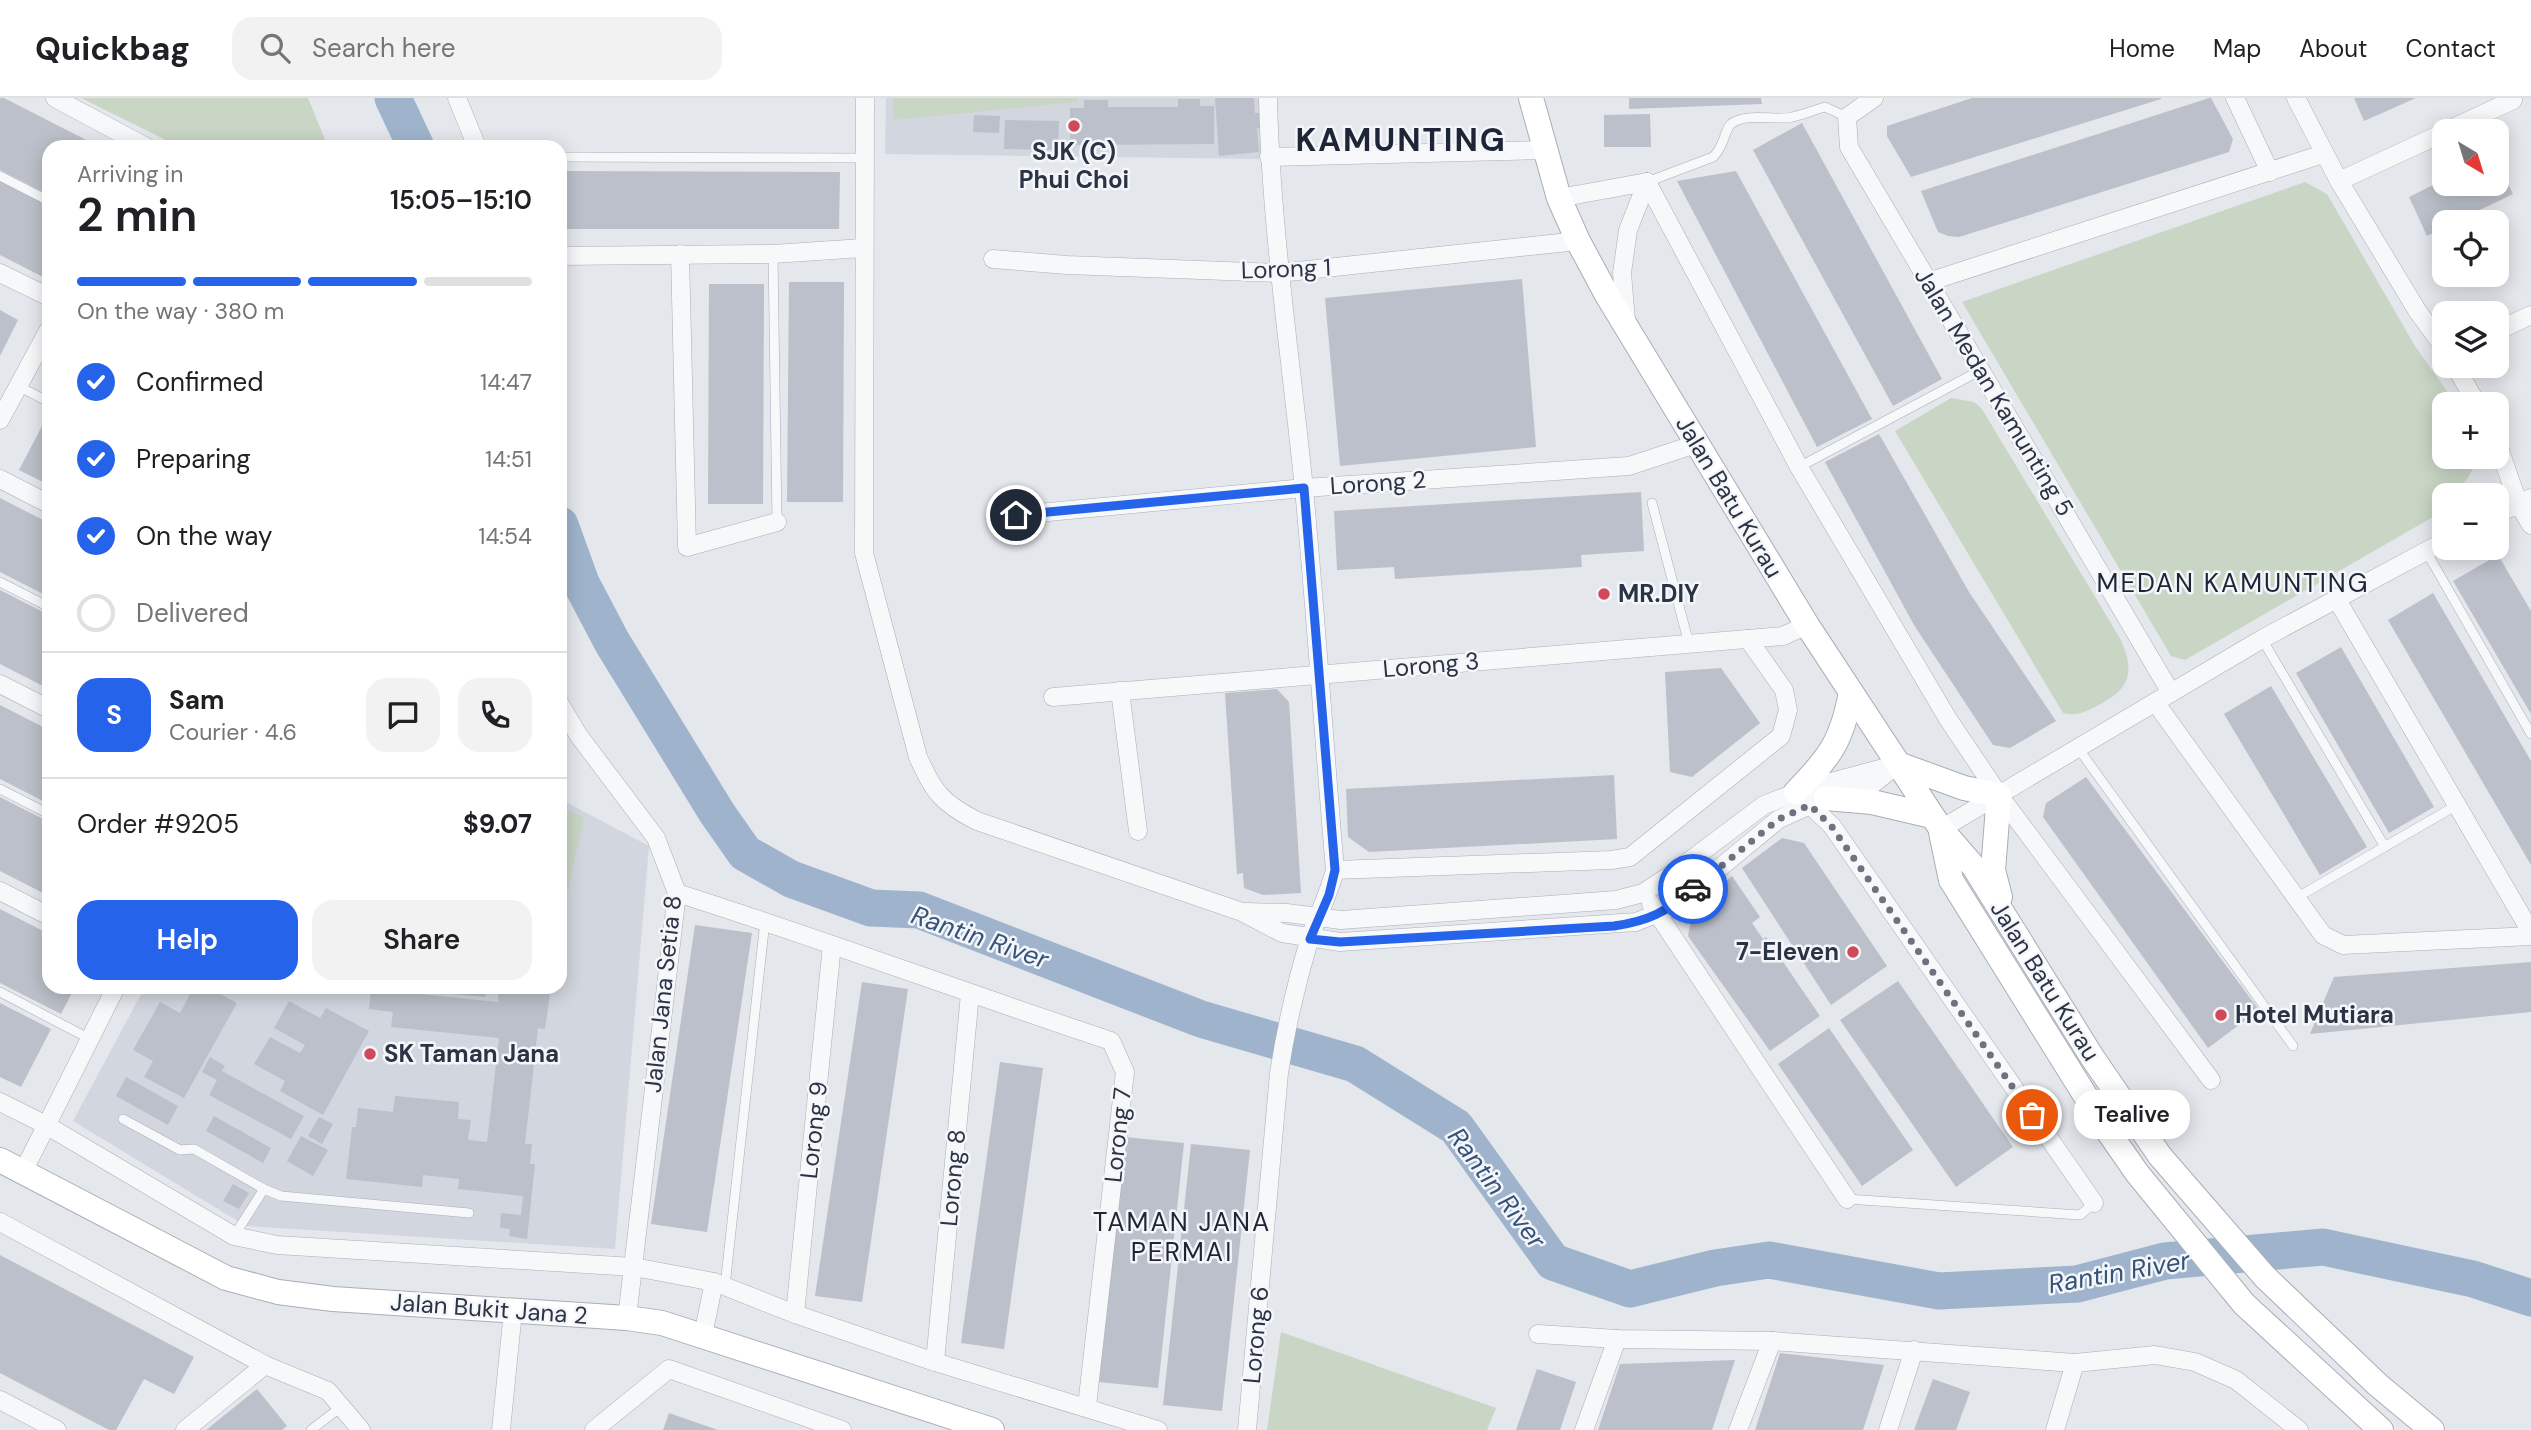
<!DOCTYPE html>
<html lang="en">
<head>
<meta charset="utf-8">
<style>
  :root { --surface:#fff; --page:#f2f2f2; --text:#202124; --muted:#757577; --line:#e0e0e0; --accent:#2563eb }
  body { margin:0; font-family:"DM Sans",sans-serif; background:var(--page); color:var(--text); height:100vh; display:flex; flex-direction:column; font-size:26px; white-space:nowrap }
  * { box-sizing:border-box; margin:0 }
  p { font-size:23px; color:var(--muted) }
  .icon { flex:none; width:38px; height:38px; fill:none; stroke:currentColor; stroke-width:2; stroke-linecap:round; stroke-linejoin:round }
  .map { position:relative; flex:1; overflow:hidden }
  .side { position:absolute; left:42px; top:42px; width:525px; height:854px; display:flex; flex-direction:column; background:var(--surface); border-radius:21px; box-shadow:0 4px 18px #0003 }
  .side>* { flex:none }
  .needle { width:46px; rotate:142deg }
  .tools { position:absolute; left:2432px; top:21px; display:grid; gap:14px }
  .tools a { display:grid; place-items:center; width:77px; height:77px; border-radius:14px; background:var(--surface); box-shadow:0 4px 18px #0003; font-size:35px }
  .pin { position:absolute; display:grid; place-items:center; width:60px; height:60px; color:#fff; margin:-30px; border:4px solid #fff; border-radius:50%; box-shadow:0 2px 7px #0007 }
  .courier { position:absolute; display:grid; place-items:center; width:70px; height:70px; margin:-35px; border:5px solid #2563eb; border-radius:50%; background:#fff; color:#222; box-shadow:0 2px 9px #0007 }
  .bubble { position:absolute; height:49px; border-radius:21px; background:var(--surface); box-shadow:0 4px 18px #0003; font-size:23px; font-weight:600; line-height:49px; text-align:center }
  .overview em { font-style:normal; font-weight:600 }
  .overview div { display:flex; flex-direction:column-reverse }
  .overview { display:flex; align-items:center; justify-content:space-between; height:119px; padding:0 35px }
  h1 { font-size:46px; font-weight:600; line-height:52px }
  .bar { display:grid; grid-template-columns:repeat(4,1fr); gap:10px 7px; align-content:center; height:84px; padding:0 35px }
  .bar i { height:9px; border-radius:5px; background:var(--line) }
  .bar .on { background:var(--accent) }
  .bar p { grid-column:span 4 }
  .line { display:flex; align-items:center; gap:18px; padding:0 35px; border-top:2px solid var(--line) }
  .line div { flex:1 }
  .round { display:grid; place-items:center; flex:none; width:74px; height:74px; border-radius:21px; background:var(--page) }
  ol { padding:0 35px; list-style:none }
  li { display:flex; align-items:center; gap:21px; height:77px }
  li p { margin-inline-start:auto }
  li .icon { padding:7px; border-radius:50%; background:var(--accent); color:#fff; stroke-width:4 }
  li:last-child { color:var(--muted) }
  li i { width:38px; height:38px; border:4px solid var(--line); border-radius:50% }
  .button { display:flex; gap:14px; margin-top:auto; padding:14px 35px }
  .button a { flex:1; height:80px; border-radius:21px; background:var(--accent); color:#fff; font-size:28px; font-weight:600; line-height:80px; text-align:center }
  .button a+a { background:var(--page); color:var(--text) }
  header { display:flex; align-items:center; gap:42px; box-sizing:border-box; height:98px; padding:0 35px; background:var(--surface); border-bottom:2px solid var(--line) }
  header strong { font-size:33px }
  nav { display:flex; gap:38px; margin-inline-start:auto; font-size:24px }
  .search { width:490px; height:63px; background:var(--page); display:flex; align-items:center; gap:18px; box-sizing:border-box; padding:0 24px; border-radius:21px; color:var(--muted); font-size:26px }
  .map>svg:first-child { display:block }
  .built { fill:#d2d6de }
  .green { fill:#c9d6c5 }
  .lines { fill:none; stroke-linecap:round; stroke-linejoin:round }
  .river { stroke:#9fb4cc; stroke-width:37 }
  .building { fill:#bbc0ca }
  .lane-casing { stroke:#a9aeb7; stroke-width:10 }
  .street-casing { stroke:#a9aeb7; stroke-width:19 }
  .secondary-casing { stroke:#a9aeb7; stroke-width:26 }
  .lane { stroke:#f7f8fa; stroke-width:9 }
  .street { stroke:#f7f8fa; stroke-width:18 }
  .secondary { stroke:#fff; stroke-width:24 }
  .done { stroke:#6c737f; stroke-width:7; stroke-dasharray:0 12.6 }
  .route { stroke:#2563eb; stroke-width:9 }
  .poi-dot { fill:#d1495b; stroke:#f4f6f9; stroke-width:2.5 }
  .labels { text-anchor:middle; stroke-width:5; stroke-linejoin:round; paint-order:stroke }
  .poi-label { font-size:24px; font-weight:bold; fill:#2b3445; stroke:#f4f6f9; text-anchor:start }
  .street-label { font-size:24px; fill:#2b3445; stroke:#f4f6f9 }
  .neighbourhood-label { font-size:26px; letter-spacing:2px; fill:#1d2536; stroke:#f4f6f9 }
  .water-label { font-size:26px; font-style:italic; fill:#34527a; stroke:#f4f6f9 }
  .district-label { font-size:32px; font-weight:bold; letter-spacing:2px; fill:#1d2536; stroke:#f4f6f9 }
</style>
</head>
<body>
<header>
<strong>Quickbag</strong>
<div class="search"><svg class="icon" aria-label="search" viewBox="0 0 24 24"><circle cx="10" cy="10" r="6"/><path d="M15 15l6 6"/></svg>Search here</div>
<nav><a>Home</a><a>Map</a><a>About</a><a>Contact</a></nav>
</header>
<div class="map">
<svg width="2531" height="1332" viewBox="0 0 2531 1332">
  <rect width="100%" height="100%" fill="#e4e7ec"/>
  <g class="built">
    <polygon points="886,0 1259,0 1265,61 885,56"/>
    <polygon points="560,701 649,748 615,1151 246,1128 73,1023 145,889 560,889"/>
  </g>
  <g class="green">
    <polygon points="81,0 308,0 328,49 180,49"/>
    <polygon points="893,0 1077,0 1077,4 893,22"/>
    <polygon points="2305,84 2327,96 2415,248 2456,306 2445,306 2445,359 2478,359 2478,362 2467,381 2454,397 2445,397 2445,412 2185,562 2171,558 1962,204"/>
    <path d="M1951,300L1974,304L1982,311L2121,542C2136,577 2129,592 2095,609C2082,615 2077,618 2063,615L1895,333Z"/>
    <polygon points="560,708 584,720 560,828"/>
    <polygon points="1281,1234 1496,1310 1487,1332 1267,1332"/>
  </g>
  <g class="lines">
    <g class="river">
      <polyline points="393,0 416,49"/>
      <polyline points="560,427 581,485 612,544 717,715 745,755 791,781 871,810 919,812 1201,921 1355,966 1456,1029 1553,1164 1630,1191 1715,1170 1769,1162 1939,1193 2077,1186 2165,1163 2323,1149 2473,1181 2531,1200"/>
    </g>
  </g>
  <g class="building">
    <polygon points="0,0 4,0 100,49 49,49 49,97 0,72"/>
    <polygon points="1215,0 1254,0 1255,15 1259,15 1260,30 1257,30 1259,54 1219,58"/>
    <polygon points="1629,0 1761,0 1762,6 1629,11"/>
    <polygon points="1972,0 2161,0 2161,1 1911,79 1887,38 1887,28"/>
    <polygon points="2209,0 2211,0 2233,41 2229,54 1959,139 1948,138 1938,134 1921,93"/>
    <polygon points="2354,0 2416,0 2364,23"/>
    <polygon points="1178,1 1200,1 1200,8 1214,8 1214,46 1070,47 1070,10 1084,10 1084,2 1108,2 1108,9 1178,9"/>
    <polygon points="1650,16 1651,49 1604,49 1604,17"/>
    <polygon points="974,17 1000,18 999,35 973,34"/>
    <polygon points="1005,22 1059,23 1058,52 1004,51"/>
    <polygon points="1802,25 1942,281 1893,308 1753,52"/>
    <polygon points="2497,62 2513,96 2455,124 2445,124 2445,129 2427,138 2409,99 2445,81 2445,86 2497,86"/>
    <polygon points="560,73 840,74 839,131 560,131"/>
    <polygon points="1736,73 1872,321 1817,349 1677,83"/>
    <polygon points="0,83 49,108 49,182 0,157"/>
    <polygon points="1522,181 1536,349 1340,368 1325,200"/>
    <polygon points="789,184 844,184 843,404 787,404"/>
    <polygon points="709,186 764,186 763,406 708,406"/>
    <polygon points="0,212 18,222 0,258"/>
    <polygon points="49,315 49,387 19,372"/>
    <polygon points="1879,336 1969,494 2056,623 2010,650 1993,647 1914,527 1825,364"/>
    <polygon points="1641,394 1644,453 1581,457 1582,469 1395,481 1394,469 1337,472 1334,413"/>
    <polygon points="0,400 49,425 49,499 0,474"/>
    <polygon points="2498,457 2531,513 2531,616 2453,483"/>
    <polygon points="0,492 49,517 49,591 0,566"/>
    <polygon points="2433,495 2531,663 2531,767 2388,522"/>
    <polygon points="2341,549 2434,709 2389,735 2296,575"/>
    <polygon points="1721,570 1760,625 1692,679 1670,674 1665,574"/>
    <polygon points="2271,588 2367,749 2320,777 2224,616"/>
    <polygon points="1277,591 1289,604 1301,795 1263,797 1244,790 1243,775 1237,776 1225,595"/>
    <polygon points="0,607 49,632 49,706 0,681"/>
    <polygon points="1614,677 1617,741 1369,754 1348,739 1346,691"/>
    <polygon points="2086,679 2259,912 2208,950 2043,719 2046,705"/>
    <polygon points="0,699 49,724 49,798 0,773"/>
    <polygon points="1782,740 1804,745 1887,868 1831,907 1742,770"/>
    <polygon points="1732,778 1760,819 1752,825 1763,841 1766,839 1820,918 1770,953 1688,838 1693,812"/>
    <polygon points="0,811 49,836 49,889 75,889 61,916 0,885"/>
    <polygon points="695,827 752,835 707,1134 651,1126"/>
    <polygon points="2531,864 2531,914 2310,936 2334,879"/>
    <polygon points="1898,883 2013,1049 1956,1089 1840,922"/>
    <polygon points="862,884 908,891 862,1204 815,1198"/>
    <polygon points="194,889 207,889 237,905 184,1000 144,979 153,963 133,952 160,904 180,915"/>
    <polygon points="414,889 446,889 445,895 414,892"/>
    <polygon points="454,889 487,889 485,899 454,896"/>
    <polygon points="499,889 551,889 545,931 538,930 525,1046 532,1046 530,1066 535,1066 527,1141 509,1138 510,1131 500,1130 501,1115 521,1117 523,1098 458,1091 459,1081 423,1077 422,1089 346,1081 352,1029 356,1029 358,1010 393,1014 395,998 459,1004 458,1021 471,1022 468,1042 487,1044 499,940 391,929 393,914 369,911 371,891 498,904"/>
    <polygon points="289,903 320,920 326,910 369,933 323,1017 280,993 285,983 254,966 270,939 300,955 305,947 274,930"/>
    <polygon points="0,905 51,931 21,989 0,979"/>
    <polygon points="1829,930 1913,1052 1862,1088 1778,966"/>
    <polygon points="210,959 225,968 222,973 304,1018 291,1041 209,997 217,982 202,974"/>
    <polygon points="1000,964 1043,970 1004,1251 961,1245"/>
    <polygon points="126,979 178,1008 168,1027 116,998"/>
    <polygon points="214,1018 271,1050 263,1065 206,1033"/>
    <polygon points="319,1019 333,1026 322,1046 308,1038"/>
    <polygon points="301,1038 328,1052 313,1078 287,1063"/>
    <polygon points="1125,1039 1184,1045 1158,1290 1099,1284"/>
    <polygon points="1191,1046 1250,1052 1222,1313 1163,1307"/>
    <polygon points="233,1086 249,1095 239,1111 223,1103"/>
    <polygon points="0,1157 194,1259 174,1296 144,1281 116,1332 109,1332 0,1275"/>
    <polygon points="1780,1255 1884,1267 1863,1332 1755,1332"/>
    <polygon points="1735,1262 1712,1332 1598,1332 1620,1266"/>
    <polygon points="1537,1271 1576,1284 1560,1332 1516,1332"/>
    <polygon points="1933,1281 1970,1294 1956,1332 1914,1332"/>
    <polygon points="257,1291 287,1328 282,1332 206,1332"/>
    <polygon points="669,1315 718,1332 663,1332"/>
  </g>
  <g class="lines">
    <defs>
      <g id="lane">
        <polyline points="560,59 864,60"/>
        <polyline points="0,78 49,103"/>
        <path d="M1647,84L1713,59C1725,48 1724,32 1731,26C1746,14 1775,23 1792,19C1803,17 1814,12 1825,9L1847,19"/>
        <polyline points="773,156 777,424"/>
        <polyline points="18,288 49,304"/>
        <polyline points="1799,369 1981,272"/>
        <polyline points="1652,405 1689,546"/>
        <polyline points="2426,453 2531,636"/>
        <polyline points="0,484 49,509"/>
        <polyline points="2262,541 2385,749"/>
        <polyline points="2078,650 2293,948"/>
        <polyline points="0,691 49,716"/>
        <polyline points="2296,800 2457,707"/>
        <polyline points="0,894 90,941"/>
        <polyline points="123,1021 180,1052 194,1051 264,1091 234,1138"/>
        <polyline points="264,1091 281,1098 469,1115"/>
        <polyline points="1847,1101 2080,1117 2094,1105"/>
        <polyline points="725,1188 765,823"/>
        <polyline points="311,1332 341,1309"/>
      </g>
      <g id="street">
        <polyline points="55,0 146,49"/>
        <polyline points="457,0 477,49"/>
        <path d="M865,0L864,455L918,659C934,695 942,705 977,723L1242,814L1282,835L1340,844L1636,824L1671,810L1779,721L1826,700L1869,689L1898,666"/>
        <polyline points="1874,0 1847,19 1849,49 2171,595"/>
        <polyline points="2235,0 2270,74"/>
        <polyline points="2296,0 2339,83 2418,214 2445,251"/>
        <polyline points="2446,33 2513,2"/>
        <polyline points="1269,59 1546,52"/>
        <polyline points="2339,83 2445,34"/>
        <polyline points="1647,84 1799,369 1948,621 1999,697 2211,982"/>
        <polyline points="1559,100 1647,84"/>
        <polyline points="680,156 687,449 777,424"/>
        <polyline points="560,158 773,156 863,150"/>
        <polyline points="993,161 1067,167 1279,175 1578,143"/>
        <polyline points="0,175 49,199"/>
        <polyline points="1928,184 2323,56"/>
        <polyline points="1626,223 1622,175 1628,132 1647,84"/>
        <polyline points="2497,233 2531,217"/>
        <polyline points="2455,268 2477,306"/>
        <polyline points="0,322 49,231"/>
        <polyline points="2497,344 2518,405 2531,427"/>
        <polyline points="0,381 49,406"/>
        <polyline points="2497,416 2531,400"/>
        <polyline points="1016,417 1304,390 1629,368 1696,346"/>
        <polyline points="2336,500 2531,834"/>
        <polyline points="0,586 49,611"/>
        <polyline points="1120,593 1138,733"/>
        <polyline points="1053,599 1783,538 1807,527"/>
        <polyline points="2155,604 2323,837 2343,847 2531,838"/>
        <polyline points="560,606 579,638 656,740 677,795 627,1220"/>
        <polyline points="1810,707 1832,728 2094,1105"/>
        <polyline points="1941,731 2262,541 2445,443"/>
        <polyline points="1335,772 1611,762 1630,759 1781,638 1788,612 1784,592 1748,541"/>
        <polyline points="0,793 49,818"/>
        <path d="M677,795C822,841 966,895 1111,943L1125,974L1087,1308"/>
        <polyline points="1651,806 1847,1101"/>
        <polyline points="1246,814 1287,815 1341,822 1616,802 1643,795 1672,776 1764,707 1805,691 1891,668"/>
        <polyline points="0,1004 46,1027 234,1138 277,1147 634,1169 714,1184 795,1216 935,1264 1158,1332"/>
        <polyline points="23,1074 116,889"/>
        <polyline points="0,1124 265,1267 328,1293 361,1332"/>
        <polyline points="795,1216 832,847"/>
        <polyline points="1538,1236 1617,1241 1772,1243 2075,1265 2155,1257 2195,1264 2236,1282 2299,1332"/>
        <polyline points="703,1237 714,1184"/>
        <polyline points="935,1264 970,896"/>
        <polyline points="0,1302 57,1332"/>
        <polyline points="185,1332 265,1267"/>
        <polyline points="501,1332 513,1213"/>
        <polyline points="594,1332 669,1271 842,1332"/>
        <path d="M1247,1332L1279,975C1286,930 1296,886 1309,843C1317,818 1328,799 1335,772C1324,645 1316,518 1304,391C1291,261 1271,131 1268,0"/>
        <polyline points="1584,1332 1617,1241"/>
        <polyline points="1738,1332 1772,1243"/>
        <polyline points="1888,1332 1914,1252"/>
        <polyline points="2055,1332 2075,1265"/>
      </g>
      <g id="secondary">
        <polyline points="1531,0 1559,100 1578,143 1607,197 1807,527 1941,731 1974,769 2092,959 2160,1058 2265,1179 2378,1287 2432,1332"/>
        <polyline points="1898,666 1964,690 1999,697 1993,772 2000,799"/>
        <path d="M1796,694C1830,659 1842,643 1851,594"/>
        <polyline points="1826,700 1872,704 1932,718"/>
        <polyline points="1941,734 1951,782 2103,1026 2137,1075 2244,1206 2381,1332"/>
        <polyline points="0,1062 226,1180 278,1194 333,1201 627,1220 662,1225 992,1332"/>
      </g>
    </defs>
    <use href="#lane" class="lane-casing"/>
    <use href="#street" class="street-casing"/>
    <use href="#secondary" class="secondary-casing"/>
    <use href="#lane" class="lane"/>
    <use href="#street" class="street"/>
    <use href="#secondary" class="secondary"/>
  </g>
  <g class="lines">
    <polyline class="done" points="1693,791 1779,721 1810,707 1832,729 2032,1017"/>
    <path class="route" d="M1016,417L1304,390L1335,772L1329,797L1310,841L1340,844L1614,828C1649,823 1666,814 1693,791"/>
  </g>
  <g class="poi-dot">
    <circle cx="1074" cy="28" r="7"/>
    <circle cx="1604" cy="496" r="7"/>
    <circle cx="1853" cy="854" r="7"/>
    <circle cx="2221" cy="917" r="7"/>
    <circle cx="370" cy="956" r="7"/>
  </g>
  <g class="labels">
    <g class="poi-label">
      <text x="1074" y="62" text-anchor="middle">SJK (C)<tspan x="1074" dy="28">Phui Choi</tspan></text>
      <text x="1618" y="504">MR.DIY</text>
      <text x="1839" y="862" text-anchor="end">7-Eleven</text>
      <text x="2235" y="925">Hotel Mutiara</text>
      <text x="384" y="964">SK Taman Jana</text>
    </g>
    <g class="street-label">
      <text transform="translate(1286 171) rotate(-2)" y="8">Lorong 1</text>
      <text transform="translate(1994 294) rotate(59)" y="8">Jalan Medan Kamunting 5</text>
      <text transform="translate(1378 385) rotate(-4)" y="8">Lorong 2</text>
      <text transform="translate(1729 399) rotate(59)" y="8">Jalan Batu Kurau</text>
      <text transform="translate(1431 567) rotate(-5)" y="8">Lorong 3</text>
      <text transform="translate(2045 883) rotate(58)" y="8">Jalan Batu Kurau</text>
      <text transform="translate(663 896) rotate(-84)" y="8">Jalan Jana Setia 8</text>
      <text transform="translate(814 1032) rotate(-84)" y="8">Lorong 9</text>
      <text transform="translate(1118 1037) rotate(-84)" y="8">Lorong 7</text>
      <text transform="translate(953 1080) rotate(-85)" y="8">Lorong 8</text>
      <text transform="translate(489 1211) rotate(4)" y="8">Jalan Bukit Jana 2</text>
      <text transform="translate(1256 1237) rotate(-85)" y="8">Lorong 6</text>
    </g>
    <g class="neighbourhood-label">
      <text x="2233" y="494">MEDAN KAMUNTING</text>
      <text x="1182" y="1133">TAMAN JANA<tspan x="1182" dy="30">PERMAI</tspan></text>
    </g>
    <g class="water-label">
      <text transform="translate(980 839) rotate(19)" y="9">Rantin River</text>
      <text transform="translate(1497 1090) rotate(53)" y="9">Rantin River</text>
      <text transform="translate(2119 1174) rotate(-10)" y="9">Rantin River</text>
    </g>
    <g class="district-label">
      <text x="1401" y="53">KAMUNTING</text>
    </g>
  </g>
</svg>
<div class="tools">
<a><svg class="needle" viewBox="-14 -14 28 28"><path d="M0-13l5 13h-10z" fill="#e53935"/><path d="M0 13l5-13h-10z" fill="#757577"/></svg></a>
<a><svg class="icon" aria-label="locate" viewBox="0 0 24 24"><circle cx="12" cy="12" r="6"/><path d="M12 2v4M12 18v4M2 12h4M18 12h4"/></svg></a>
<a><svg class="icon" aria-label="layers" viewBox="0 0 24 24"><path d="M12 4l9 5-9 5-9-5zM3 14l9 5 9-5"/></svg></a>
<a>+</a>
<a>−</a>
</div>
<div class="pin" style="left:2032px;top:1017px;background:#ea580c"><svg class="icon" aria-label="bag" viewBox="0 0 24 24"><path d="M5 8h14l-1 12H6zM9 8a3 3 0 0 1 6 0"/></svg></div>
<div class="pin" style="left:1016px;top:417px;background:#1f2937"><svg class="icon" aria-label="home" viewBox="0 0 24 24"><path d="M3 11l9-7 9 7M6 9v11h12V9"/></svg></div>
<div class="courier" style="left:1693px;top:791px"><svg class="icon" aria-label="car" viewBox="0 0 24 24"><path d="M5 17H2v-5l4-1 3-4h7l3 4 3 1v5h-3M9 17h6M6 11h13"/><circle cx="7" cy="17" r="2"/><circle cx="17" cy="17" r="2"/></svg></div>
<div class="bubble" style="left:2074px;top:992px;width:116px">Tealive</div>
<section class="side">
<div class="overview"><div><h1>2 min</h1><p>Arriving in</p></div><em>15:05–15:10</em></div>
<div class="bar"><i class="on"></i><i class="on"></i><i class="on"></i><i></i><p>On the way · 380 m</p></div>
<ol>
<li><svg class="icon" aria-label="check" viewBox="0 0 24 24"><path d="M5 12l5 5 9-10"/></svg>Confirmed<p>14:47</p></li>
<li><svg class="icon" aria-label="check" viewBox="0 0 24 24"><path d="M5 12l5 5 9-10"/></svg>Preparing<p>14:51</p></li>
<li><svg class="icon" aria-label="check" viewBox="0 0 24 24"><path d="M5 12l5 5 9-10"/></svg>On the way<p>14:54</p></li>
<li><i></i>Delivered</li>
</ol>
<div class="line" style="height:126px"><b class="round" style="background:var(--accent);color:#fff">S</b><div><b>Sam</b><p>Courier · 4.6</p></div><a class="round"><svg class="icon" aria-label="chat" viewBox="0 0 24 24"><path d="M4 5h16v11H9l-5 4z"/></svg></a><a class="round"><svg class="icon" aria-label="phone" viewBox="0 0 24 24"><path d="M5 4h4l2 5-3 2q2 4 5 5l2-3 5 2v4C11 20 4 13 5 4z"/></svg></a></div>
<div class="line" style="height:91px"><div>Order #9205</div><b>$9.07</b></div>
<div class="button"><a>Help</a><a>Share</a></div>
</section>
</div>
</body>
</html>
